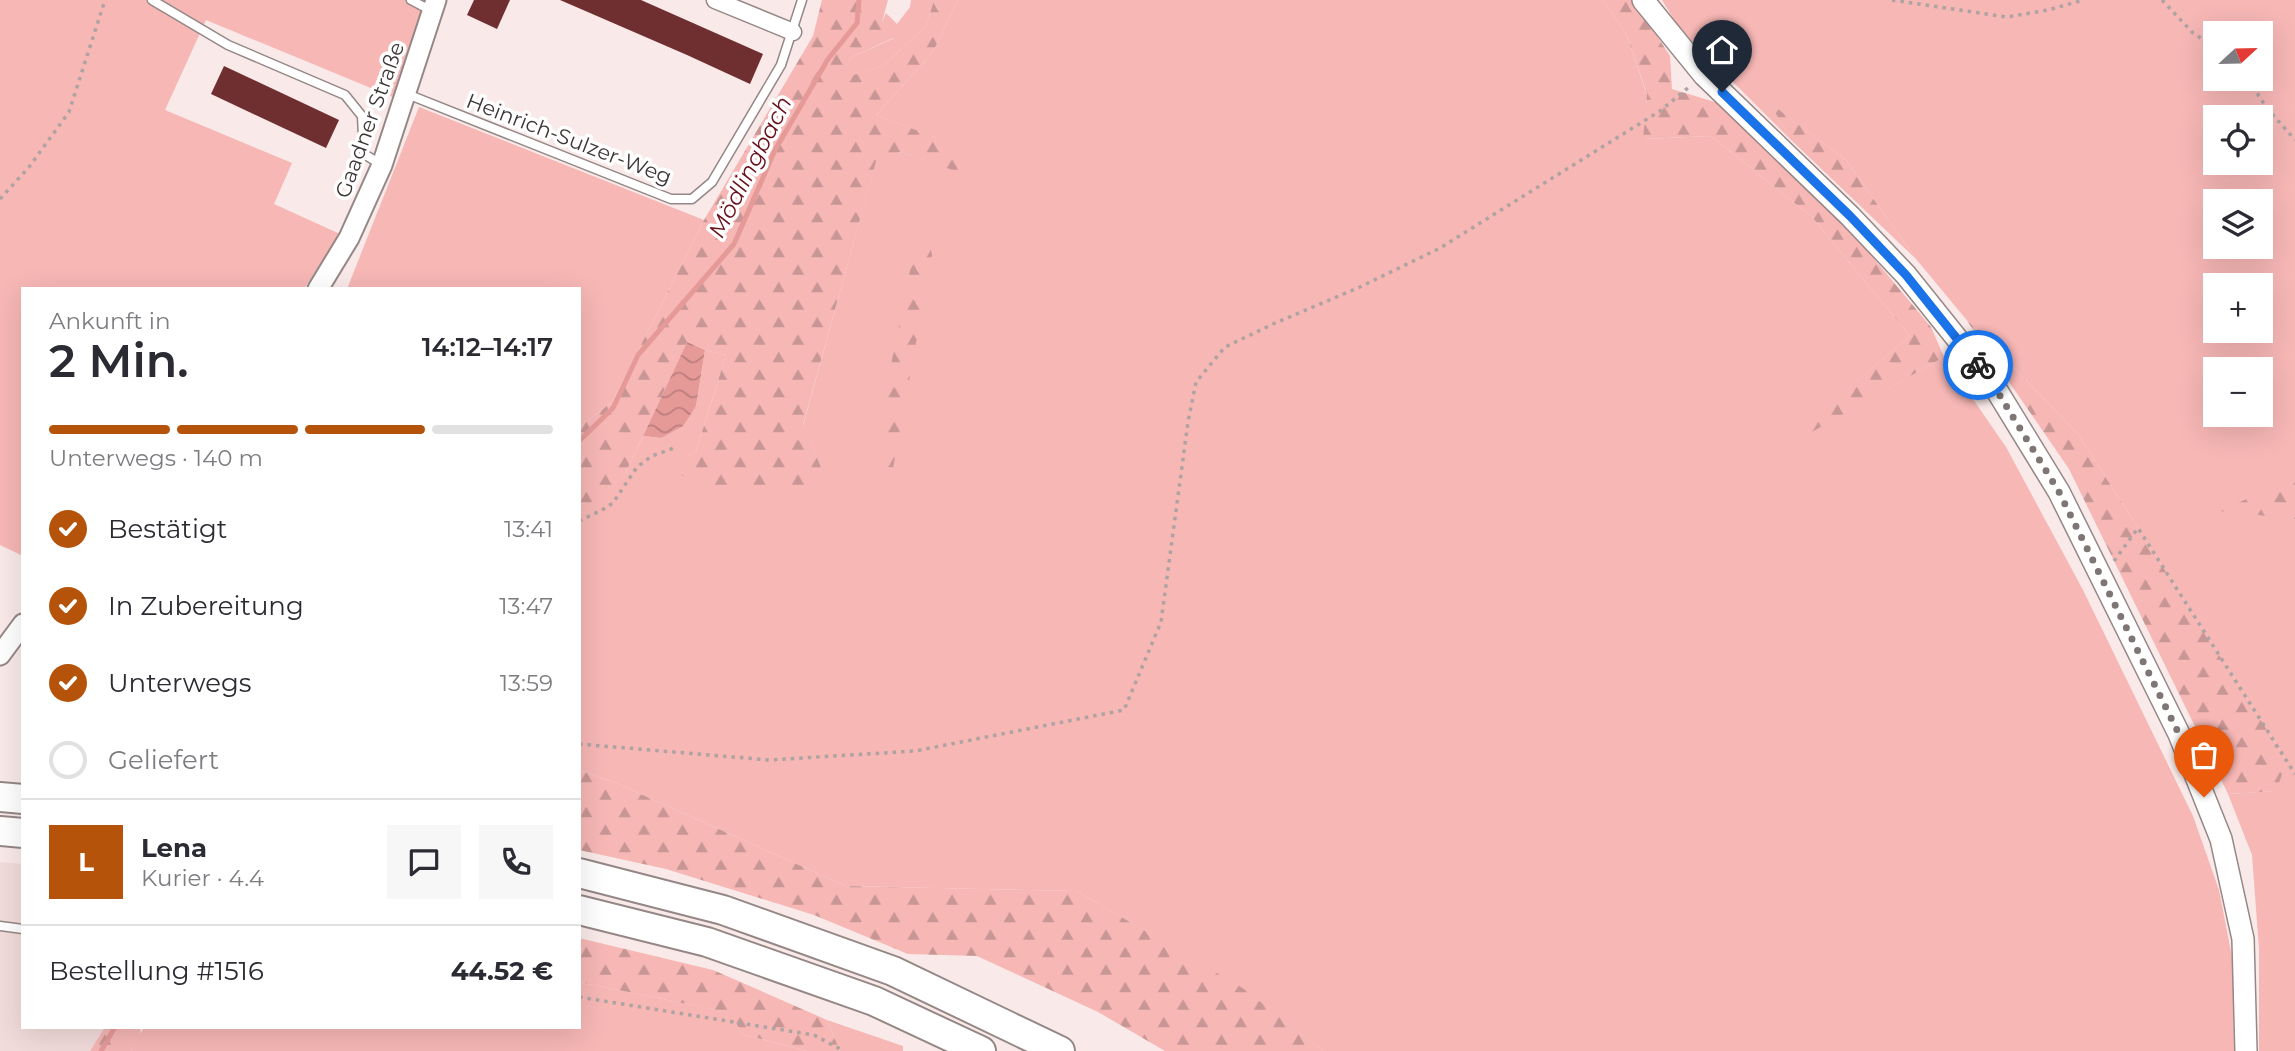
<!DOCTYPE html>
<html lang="de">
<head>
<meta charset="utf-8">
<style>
  :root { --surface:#fff; --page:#f7f7f7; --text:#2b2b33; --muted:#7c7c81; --line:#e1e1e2; --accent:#b45309 }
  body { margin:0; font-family:Montserrat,sans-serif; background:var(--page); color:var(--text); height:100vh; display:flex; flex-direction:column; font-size:26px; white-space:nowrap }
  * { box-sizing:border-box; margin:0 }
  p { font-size:23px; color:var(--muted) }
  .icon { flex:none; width:38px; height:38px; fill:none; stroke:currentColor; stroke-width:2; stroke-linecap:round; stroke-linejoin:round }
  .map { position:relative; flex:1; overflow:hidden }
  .details { position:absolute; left:21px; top:287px; width:560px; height:742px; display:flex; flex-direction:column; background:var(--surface); border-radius:0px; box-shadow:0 7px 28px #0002 }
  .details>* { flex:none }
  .needle { width:46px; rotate:68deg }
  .tools { position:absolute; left:2203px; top:21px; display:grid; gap:14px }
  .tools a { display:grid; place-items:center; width:70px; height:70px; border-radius:0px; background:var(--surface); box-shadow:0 7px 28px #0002; font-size:35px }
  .pin { position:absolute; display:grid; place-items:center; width:60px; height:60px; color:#fff; margin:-72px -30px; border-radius:50% 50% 50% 0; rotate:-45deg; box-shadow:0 0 7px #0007 }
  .pin .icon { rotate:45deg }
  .courier { position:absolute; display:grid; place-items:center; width:70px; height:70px; margin:-35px; border:5px solid #1a73e8; border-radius:50%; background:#fff; color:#222; box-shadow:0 2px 9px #0007 }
  .summary em { font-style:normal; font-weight:600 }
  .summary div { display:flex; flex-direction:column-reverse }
  .summary { display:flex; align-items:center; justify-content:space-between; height:119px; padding:0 28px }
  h1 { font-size:46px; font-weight:600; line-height:52px }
  .bar { display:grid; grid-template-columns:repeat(4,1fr); gap:10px 7px; align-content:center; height:84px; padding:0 28px }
  .bar i { height:9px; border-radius:5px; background:var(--line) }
  .bar .active { background:var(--accent) }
  .bar p { grid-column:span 4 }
  .line { display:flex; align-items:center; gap:18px; padding:0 28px; border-top:2px solid var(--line) }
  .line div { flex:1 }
  .round { display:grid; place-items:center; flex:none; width:74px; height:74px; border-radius:0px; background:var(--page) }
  ol { padding:0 28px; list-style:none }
  li { display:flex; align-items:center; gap:21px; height:77px }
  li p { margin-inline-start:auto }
  li .icon { padding:7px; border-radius:50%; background:var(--accent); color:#fff; stroke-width:4 }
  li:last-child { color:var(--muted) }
  li i { width:38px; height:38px; border:4px solid var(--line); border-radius:50% }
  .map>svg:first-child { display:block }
  .built { fill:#f2dcdb }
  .green { fill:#f6b7b5; fill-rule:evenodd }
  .forest { fill:url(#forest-firs) }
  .water { fill:url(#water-waves) }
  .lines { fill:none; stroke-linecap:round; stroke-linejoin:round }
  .stream { stroke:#e69a98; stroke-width:5 }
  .building { fill:#6f2f30 }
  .service-casing { stroke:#948786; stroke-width:11 }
  .minor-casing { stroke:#948786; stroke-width:19 }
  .tertiary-casing { stroke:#948786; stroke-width:23 }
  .secondary-casing { stroke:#948786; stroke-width:24 }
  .motorway-casing { stroke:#948786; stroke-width:32 }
  .path { stroke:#aea3a2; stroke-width:3.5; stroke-dasharray:3.5 5; stroke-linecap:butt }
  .service { stroke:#fff; stroke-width:8 }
  .minor { stroke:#fff; stroke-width:16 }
  .tertiary { stroke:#fff; stroke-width:19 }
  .secondary { stroke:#fff; stroke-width:21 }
  .motorway { stroke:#fff; stroke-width:28 }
  .done { stroke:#7e7575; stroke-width:7; stroke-dasharray:0 12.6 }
  .route { stroke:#1a73e8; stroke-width:9 }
  .labels { text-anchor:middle; stroke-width:7; stroke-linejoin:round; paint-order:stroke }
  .street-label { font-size:21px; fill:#3c3636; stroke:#fff }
  .water-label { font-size:23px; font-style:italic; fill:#690f1a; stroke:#fff }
</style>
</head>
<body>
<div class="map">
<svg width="2295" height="1051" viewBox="0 0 2295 1051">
  <defs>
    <pattern id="forest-firs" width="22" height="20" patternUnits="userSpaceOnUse" patternTransform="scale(1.75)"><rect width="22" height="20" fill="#f6b7b5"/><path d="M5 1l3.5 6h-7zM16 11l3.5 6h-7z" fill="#c89694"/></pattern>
    <pattern id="water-waves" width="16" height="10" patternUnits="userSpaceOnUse" patternTransform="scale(1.75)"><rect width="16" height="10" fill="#e69a98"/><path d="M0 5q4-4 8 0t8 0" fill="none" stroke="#bc7e7d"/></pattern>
  </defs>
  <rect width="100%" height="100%" fill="#f9eae9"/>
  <polygon class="built" points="0,862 23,864 23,1027 105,1027 90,1051 0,1051"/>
  <g class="green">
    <polygon points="0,0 426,0 395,98 206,20 165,110 292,163 274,204 340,234 304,289 23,289 23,556 0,545"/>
    <polygon points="911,0 934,0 926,26 884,65 844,79 850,58 894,38 882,22 886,13 897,24 910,7"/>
    <polygon points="958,0 1603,0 1626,33 1647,95 1644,139 1711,136 1812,217 1910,336 1770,455 1944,357 2006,447 2083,590 2193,816 2219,890 2233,962 2234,1051 1323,1051 1243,989 1077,891 846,886 616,783 579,770 579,504 599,501 626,472 643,436 661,438 696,406 705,350 726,355 696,451 669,468 821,467 803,426 877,157 901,152 958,171 960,147 876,115 933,52"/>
    <path d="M1662,0H2295V1051H2259V949L2252,855L2228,794L2275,791L2287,761L2078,434L1965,318L1916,259L1846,160L1771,104L1790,139L1679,28ZM2216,33H2261V79H2216ZM2216,117H2261V163H2216ZM2216,201H2261V247H2216ZM2216,285H2261V331H2216ZM2216,369H2261V415H2216Z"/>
    <polygon points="419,107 704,220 612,402 579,427 579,289 347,289"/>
    <polygon points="579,982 732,1013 742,1034 807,1051 131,1051 144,1027 579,1027"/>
    <polygon points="827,1020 903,1046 903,1051 840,1051"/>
  </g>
  <g class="forest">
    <polygon points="822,0 888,0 882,22 895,37 850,58 845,78 884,65 926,26 934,0 958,0 933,52 876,115 961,147 958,172 901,152 877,158 803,425 821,467 806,489 702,486 668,468 696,451 726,355 705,350 687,342 626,472 599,502 579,504 579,427 612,402 704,220 813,36"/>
    <polygon points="1603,0 1634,0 1670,56 1672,89 1718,103 1860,242 1931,327 1944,357 1766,458 1910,336 1812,217 1711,136 1643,139 1647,94 1626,33"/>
    <polygon points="1770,103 1846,160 1916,259 1790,139"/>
    <polygon points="927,230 932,255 893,468 882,465 892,360 915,245"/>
    <polygon points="1965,318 2078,434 2287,761 2276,791 2228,794 2069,469"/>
    <polygon points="2295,478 2295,519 2220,511 2291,479"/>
    <polygon points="579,770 616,783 846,886 1077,891 1244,989 1323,1051 1165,1051 1098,1012 977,956 908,954 814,915 666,869 579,850"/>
    <polygon points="579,938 713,970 827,1020 840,1051 807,1051 742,1034 731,1013 579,982"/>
    <polygon points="105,1027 140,1027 141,1035 131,1051 90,1051"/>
  </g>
  <polygon class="water" points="687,342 705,350 696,406 683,426 661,438 643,436"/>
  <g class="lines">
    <g class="stream">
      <polyline points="579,441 613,408 638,355 734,244 775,150 828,59 857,23 859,0"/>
      <polyline points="101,1051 115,1027"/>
    </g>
  </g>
  <g class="building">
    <polygon points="474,0 510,0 497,29 467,15"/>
    <polygon points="560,0 641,0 763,54 750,84 687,55"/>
    <polygon points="224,66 339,120 326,148 211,94"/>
  </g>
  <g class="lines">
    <defs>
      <g id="service">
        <polyline points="152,0 228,45 345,95 362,116 364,154 382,165"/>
        <polyline points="411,0 432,11"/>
        <polyline points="407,94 671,199 692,199 712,182 781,65 802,0"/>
        <polyline points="0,926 23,929"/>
      </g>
      <polyline id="minor" points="715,0 793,32"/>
      <g id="tertiary">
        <polyline points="318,289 349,238 382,165 436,0"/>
        <polyline points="0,655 23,624"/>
      </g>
      <polyline id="secondary" points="1643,0 1704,75 1850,216 1906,275 1991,381 2059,492 2179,734 2221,839 2243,939 2246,1051"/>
      <g id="motorway">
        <polyline points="0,797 23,799"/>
        <polyline points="0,831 23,833"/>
        <polyline points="579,873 723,910 893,971 1060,1051"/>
        <polyline points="579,910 707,942 874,1001 981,1051"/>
      </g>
    </defs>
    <use href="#service" class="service-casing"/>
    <use href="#minor" class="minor-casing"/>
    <use href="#tertiary" class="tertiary-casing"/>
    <use href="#secondary" class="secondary-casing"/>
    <use href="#motorway" class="motorway-casing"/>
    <g class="path">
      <polyline points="1892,0 2007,17 2048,10 2083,0"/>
      <polyline points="2162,0 2193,33 2216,48"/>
      <polyline points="2248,79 2266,107 2295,140"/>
      <polyline points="0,199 29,167 69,112 105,0"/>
      <polyline points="579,521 602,510 613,503 637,467 652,456 674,448"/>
      <polyline points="2114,561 2138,528 2295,774"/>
      <polyline points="579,744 769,760 915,751 1124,710 1161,622 1188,422 1196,382 1225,347 1273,324 1360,287 1440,248 1660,111 1689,87"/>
      <polyline points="579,997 814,1035 844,1051"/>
    </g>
    <use href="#service" class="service"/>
    <use href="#minor" class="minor"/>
    <use href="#tertiary" class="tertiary"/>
    <use href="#secondary" class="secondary"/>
    <use href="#motorway" class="motorway"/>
  </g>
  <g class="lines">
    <polyline class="done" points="1978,365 1991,381 2059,492 2179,734 2204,797"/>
    <polyline class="route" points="1722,92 1850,216 1906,275 1978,365"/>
  </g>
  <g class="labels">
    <g class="street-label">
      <text transform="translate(370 120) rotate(-70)" y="7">Gaadner Straße</text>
      <text transform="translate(569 139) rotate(21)" y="7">Heinrich-Sulzer-Weg</text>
    </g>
    <g class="water-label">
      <text transform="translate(750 167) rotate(-63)" y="8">Mödlingbach</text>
    </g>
  </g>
</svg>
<div class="tools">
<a><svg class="needle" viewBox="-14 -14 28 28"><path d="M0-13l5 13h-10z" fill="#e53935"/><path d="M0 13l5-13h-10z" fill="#7c7c81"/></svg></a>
<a><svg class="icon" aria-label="locate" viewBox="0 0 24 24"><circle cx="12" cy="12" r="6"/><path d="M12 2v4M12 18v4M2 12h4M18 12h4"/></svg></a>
<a><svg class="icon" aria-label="layers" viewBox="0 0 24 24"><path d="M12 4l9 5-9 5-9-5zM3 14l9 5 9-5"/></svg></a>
<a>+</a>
<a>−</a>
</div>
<div class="pin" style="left:2204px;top:797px;background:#ea580c"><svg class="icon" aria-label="bag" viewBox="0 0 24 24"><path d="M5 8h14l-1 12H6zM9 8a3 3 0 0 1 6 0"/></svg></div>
<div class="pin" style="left:1722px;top:92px;background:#1f2937"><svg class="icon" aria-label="home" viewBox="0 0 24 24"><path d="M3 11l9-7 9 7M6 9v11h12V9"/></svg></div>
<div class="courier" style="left:1978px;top:365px"><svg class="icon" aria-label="bike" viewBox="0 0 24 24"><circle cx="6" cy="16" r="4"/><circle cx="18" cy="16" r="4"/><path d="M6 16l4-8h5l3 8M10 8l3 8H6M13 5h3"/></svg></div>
<section class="details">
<div class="summary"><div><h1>2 Min.</h1><p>Ankunft in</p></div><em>14:12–14:17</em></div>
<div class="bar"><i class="active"></i><i class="active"></i><i class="active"></i><i></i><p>Unterwegs · 140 m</p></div>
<ol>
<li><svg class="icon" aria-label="check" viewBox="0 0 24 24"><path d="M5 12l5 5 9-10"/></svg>Bestätigt<p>13:41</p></li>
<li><svg class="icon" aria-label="check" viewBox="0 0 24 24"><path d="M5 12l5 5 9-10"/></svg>In Zubereitung<p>13:47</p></li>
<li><svg class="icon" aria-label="check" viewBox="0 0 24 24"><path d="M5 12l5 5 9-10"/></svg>Unterwegs<p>13:59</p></li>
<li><i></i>Geliefert</li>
</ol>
<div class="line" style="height:126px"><b class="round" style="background:var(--accent);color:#fff">L</b><div><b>Lena</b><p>Kurier · 4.4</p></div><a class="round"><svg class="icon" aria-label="chat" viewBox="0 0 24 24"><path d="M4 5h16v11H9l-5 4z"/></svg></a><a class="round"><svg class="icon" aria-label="phone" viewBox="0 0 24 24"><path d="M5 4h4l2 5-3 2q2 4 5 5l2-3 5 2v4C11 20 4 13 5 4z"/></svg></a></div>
<div class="line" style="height:91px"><div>Bestellung #1516</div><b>44.52 €</b></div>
</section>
</div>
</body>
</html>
